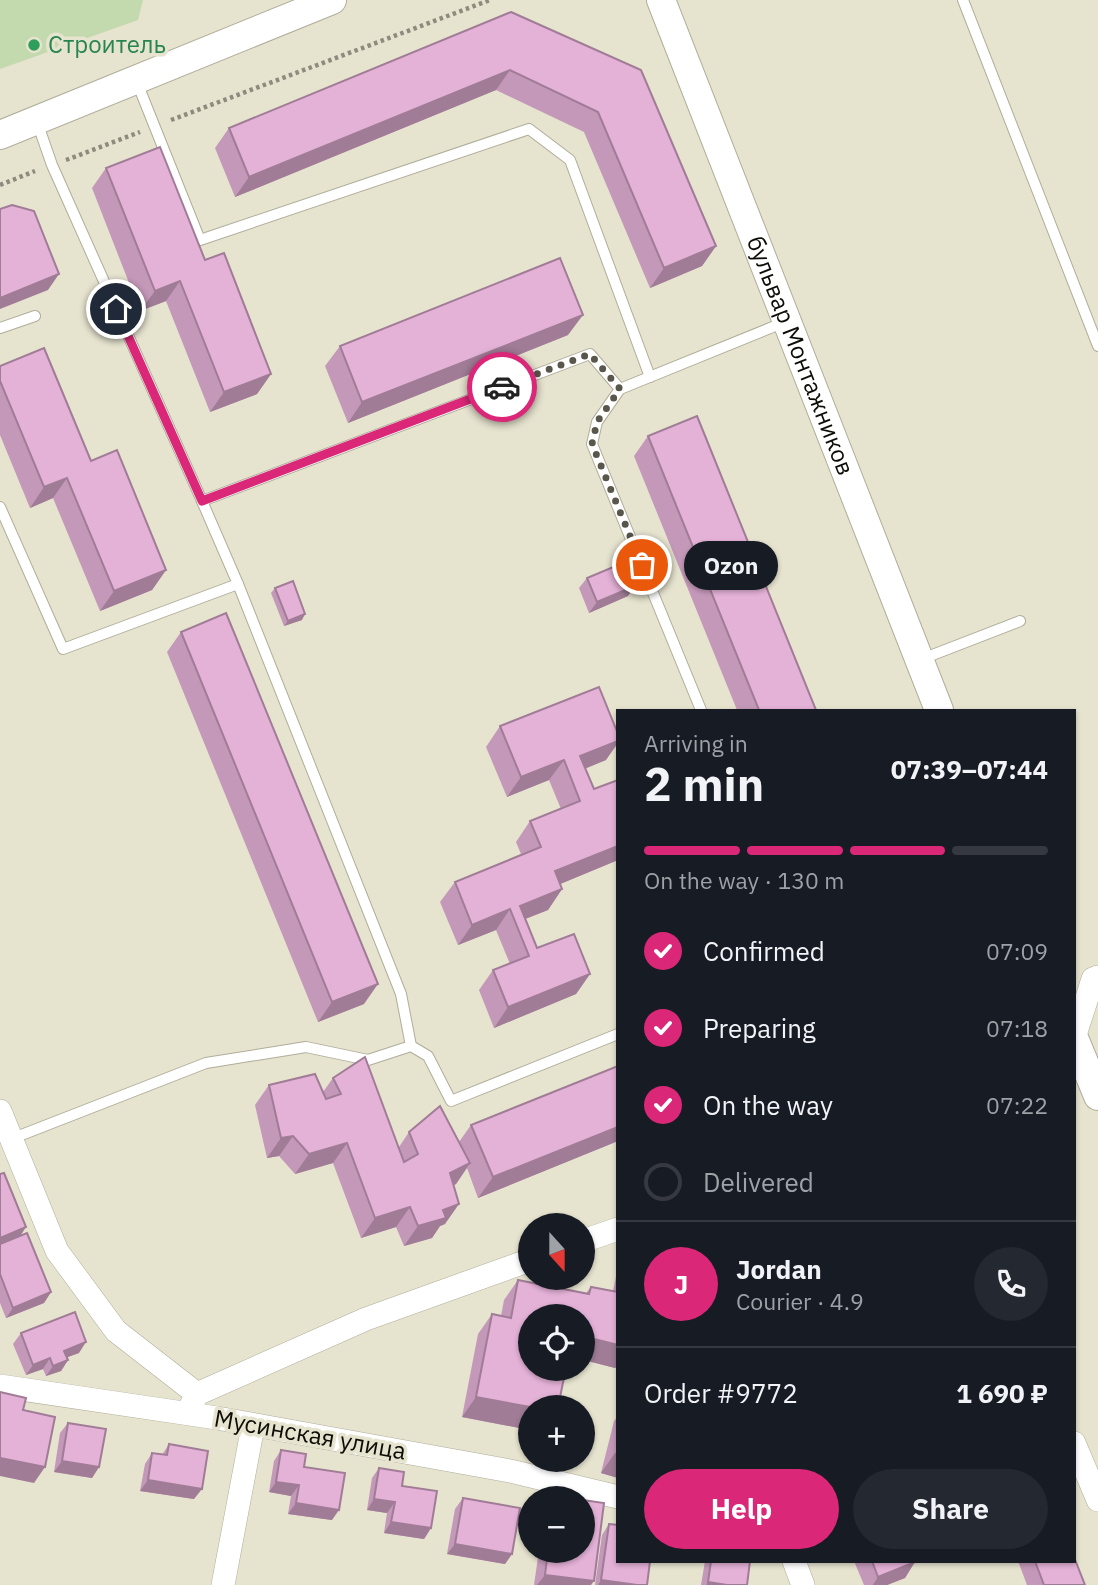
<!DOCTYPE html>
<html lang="en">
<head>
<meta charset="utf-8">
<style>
  :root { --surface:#171b24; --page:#242831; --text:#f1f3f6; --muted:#9ea1a6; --line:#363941; --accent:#db2777 }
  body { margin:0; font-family:"IBM Plex Sans",sans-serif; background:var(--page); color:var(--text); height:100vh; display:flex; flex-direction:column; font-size:26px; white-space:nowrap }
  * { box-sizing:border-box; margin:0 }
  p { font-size:23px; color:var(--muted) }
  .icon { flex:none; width:38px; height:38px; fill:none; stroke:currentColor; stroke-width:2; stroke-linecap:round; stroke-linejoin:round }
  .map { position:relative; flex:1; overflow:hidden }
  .drawer { position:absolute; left:616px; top:709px; width:460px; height:854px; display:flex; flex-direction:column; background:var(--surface); border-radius:0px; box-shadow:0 2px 5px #0004 }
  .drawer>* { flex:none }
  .needle { width:46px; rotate:159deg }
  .tools { position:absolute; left:518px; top:1213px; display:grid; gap:14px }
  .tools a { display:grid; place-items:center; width:77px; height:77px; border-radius:50%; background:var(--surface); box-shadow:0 2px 5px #0004; font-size:35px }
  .pin { position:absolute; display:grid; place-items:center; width:60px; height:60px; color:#fff; margin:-30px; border:4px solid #fff; border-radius:50%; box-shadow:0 2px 7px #0007 }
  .courier { position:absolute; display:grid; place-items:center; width:70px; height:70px; margin:-35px; border:5px solid #db2777; border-radius:50%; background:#fff; color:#222; box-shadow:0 2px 9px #0007 }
  .bubble { position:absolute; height:49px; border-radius:24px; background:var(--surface); box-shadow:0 2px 5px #0004; font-size:23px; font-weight:700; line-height:49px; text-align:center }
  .headline em { font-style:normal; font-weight:700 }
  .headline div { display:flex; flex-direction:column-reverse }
  .headline { display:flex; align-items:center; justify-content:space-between; height:119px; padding:0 28px }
  h1 { font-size:46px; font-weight:700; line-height:52px }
  .bar { display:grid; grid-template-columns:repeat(4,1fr); gap:10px 7px; align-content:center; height:84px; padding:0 28px }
  .bar i { height:9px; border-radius:5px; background:var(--line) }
  .bar .current { background:var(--accent) }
  .bar p { grid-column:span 4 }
  .line { display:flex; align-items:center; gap:18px; padding:0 28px; border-top:2px solid var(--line) }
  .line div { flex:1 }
  .round { display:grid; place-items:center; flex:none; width:74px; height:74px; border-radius:37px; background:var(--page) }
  ol { padding:0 28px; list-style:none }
  li { display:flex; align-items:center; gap:21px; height:77px }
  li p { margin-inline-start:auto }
  li .icon { padding:7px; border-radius:50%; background:var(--accent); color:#fff; stroke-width:4 }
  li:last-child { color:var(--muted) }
  li i { width:38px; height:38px; border:4px solid var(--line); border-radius:50% }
  .button { display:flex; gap:14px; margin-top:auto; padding:14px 28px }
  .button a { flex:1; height:80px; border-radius:42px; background:var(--accent); color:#fff; font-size:28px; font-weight:700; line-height:80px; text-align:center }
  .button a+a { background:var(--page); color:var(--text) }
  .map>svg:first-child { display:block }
  .grass { fill:#c3d9ae }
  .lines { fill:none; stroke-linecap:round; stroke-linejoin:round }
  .service-casing { stroke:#b0ad9a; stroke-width:12 }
  .minor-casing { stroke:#b0ad9a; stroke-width:24 }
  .tertiary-casing { stroke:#b0ad9a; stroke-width:30 }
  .path { stroke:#8d8b7d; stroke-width:4.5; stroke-dasharray:3.5 3.5; stroke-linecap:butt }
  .service { stroke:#fff; stroke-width:10 }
  .minor { stroke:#fff; stroke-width:23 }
  .tertiary { stroke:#fff; stroke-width:28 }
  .wall { fill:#c498b9 }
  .shaded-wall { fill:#a07c96 }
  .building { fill:#e4b1d7; stroke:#a07c96; stroke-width:2 }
  .done { stroke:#59574c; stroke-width:7; stroke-dasharray:0 12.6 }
  .route { stroke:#db2777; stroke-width:9 }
  .leisure-dot { fill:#2e9e5b; stroke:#e6e3cf; stroke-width:2.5 }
  .labels { text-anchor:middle; stroke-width:7; stroke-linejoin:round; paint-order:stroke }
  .leisure-label { font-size:24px; fill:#27864d; stroke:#e6e3cf; text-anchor:start }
  .street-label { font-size:24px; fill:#0d0c06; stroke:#e6e3cf }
</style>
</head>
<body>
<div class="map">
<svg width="1098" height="1585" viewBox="0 0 1098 1585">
  <rect width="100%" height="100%" fill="#e6e3cf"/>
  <polygon class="grass" points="0,0 143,0 138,20 0,69"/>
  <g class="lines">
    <defs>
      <g id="service">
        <polyline points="963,0 1098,346"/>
        <polyline points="136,80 200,240 529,129 570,160 650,377"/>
        <polyline points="37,122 52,165 202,501"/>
        <polyline points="0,328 35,316"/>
        <polyline points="0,507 63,649 238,584"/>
        <polyline points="922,659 1020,621"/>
        <polyline points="701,710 592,444 597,422 620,389 785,322"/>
        <polyline points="411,1046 401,994 238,584 202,501 590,354 620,389"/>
        <polyline points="11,1139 206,1063 306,1047 368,1060 411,1046 428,1056 451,1101 618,1034"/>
        <polyline points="562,1407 562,1404"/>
        <polyline points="551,1481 554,1460"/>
      </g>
      <g id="minor">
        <polyline points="1074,1038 1093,979 1098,977"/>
        <polyline points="0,1111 57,1251 116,1331 197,1394"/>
        <polyline points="583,1241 618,1229"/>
        <polyline points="0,1386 217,1418 510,1471 618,1497"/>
        <polyline points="187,1413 197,1394 366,1319 530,1260"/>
        <polyline points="1074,1443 1098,1500"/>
        <polyline points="794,1561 803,1585"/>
        <polyline points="223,1585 253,1426"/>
      </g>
      <g id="tertiary">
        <path id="s1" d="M661,0L939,710"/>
        <polyline points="0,135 332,0"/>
        <polyline points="1074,1038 1098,1096"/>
      </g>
    </defs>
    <use href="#service" class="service-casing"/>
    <use href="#minor" class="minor-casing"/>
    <use href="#tertiary" class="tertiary-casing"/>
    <g class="path">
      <polyline points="171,120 490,0"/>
      <polyline points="66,160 140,132"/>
      <polyline points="0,185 35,171"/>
    </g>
    <use href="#service" class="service"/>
    <use href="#minor" class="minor"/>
    <use href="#tertiary" class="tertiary"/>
  </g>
  <g class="wall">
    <polygon points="511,12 716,246 702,266 650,288 584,132 496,90 235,197 215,148 229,128"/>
    <polygon points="106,168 205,260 271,374 257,394 210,412 166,301 140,311 92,188"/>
    <polygon points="568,335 348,423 325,366 340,346"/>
    <polygon points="0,366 91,461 166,570 152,590 100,611 53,498 30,508 0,435"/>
    <polygon points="648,436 816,710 737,710 634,456"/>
    <polygon points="587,578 628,596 589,613 579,588"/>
    <polygon points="275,588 302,620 284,626 271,593"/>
    <polygon points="181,632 364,1004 318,1022 167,652"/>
    <polygon points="500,726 606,760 585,768 618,860 560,884 562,889 548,910 525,919 537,948 590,974 576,994 494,1028 479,990 493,970 510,964 496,930 458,945 440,902 455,882 521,854 516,842 530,821 561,809 549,780 507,797 486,747"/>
    <polygon points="618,1066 618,1141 478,1198 467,1168 456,1184 454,1185 445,1224 440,1226 432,1238 404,1246 396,1227 361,1238 333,1163 295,1174 279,1156 267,1158 255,1105 269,1085 323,1092 333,1078 399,1147 409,1132 459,1142 471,1125"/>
    <polygon points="0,1174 20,1236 51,1292 44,1303 6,1318 0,1303"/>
    <polygon points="618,1267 618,1365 615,1368 584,1360 583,1362 583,1316 530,1407 530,1430 462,1417 478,1334 492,1314 501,1316 504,1300 518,1280 586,1293 591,1287 613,1291"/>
    <polygon points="21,1333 79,1353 67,1357 68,1360 61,1371 46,1376 43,1369 26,1375 13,1344"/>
    <polygon points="618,1416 618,1478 601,1473 614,1421"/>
    <polygon points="68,1423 99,1467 92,1478 54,1472 60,1433"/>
    <polygon points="169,1444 194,1499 140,1491 145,1464 152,1453 162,1455"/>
    <polygon points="281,1450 304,1467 332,1520 288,1514 291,1496 269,1492 274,1461"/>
    <polygon points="379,1468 402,1486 431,1528 424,1539 384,1533 387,1513 367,1510 372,1478"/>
    <polygon points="463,1498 512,1554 505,1564 447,1554 455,1509"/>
    <polygon points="609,1524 647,1585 595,1585 602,1535"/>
    <polygon points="539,1550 583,1550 591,1585 534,1585"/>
    <polygon points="705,1561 750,1561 747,1585 701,1585"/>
    <polygon points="854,1561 915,1561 905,1578 887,1585 864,1585"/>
    <polygon points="1018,1561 1074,1561 1085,1585 1027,1585"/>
  </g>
  <g class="shaded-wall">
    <polygon points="510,70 496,90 235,197 249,177"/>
    <polygon points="716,246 702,266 650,288 664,268"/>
    <polygon points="59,274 48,290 0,309 0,298"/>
    <polygon points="180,281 166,301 140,311 155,291"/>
    <polygon points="583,315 568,335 348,423 362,402"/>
    <polygon points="271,374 257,394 210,412 224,392"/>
    <polygon points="67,478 53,498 30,508 44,487"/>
    <polygon points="166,570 152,590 100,611 114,591"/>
    <polygon points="635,586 628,596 589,613 597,602"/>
    <polygon points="305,614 302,620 284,626 288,621"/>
    <polygon points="618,741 618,743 606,760 570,775 580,756"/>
    <polygon points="564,760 549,780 507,797 521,777"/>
    <polygon points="618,846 618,860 541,892 555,871"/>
    <polygon points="562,889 548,910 515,923 520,906"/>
    <polygon points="510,909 496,930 458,945 472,925"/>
    <polygon points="590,974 576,994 494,1028 508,1007"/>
    <polygon points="378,984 364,1004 318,1022 332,1002"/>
    <polygon points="618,1127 618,1141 478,1198 493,1177"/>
    <polygon points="293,1136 279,1156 267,1158 281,1138"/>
    <polygon points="347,1143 333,1163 295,1174 309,1154"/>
    <polygon points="470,1163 456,1184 436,1194 450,1173"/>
    <polygon points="459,1204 445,1224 440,1226 432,1238 404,1246 418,1226 443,1210"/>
    <polygon points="410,1207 396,1227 361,1238 375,1218"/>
    <polygon points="26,1227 19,1238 0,1246 0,1238"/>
    <polygon points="51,1292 44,1303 6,1318 13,1308"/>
    <polygon points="594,1339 618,1345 618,1365 615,1368 584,1360 583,1362 583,1348"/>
    <polygon points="86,1342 79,1353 57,1361 64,1351"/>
    <polygon points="50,1358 43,1369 26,1375 33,1365"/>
    <polygon points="68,1360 61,1371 46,1376 53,1366"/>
    <polygon points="476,1397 530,1407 530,1430 462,1417"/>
    <polygon points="615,1453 618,1454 618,1478 601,1473"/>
    <polygon points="0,1458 45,1467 34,1483 0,1476"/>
    <polygon points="62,1461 99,1467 92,1478 54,1472"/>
    <polygon points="148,1480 202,1489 194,1499 140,1491"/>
    <polygon points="276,1482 299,1485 291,1496 269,1492"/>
    <polygon points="374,1499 395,1502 387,1513 367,1510"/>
    <polygon points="296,1503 339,1510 332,1520 288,1514"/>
    <polygon points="391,1522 431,1528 424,1539 384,1533"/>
    <polygon points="455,1544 512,1554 505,1564 447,1554"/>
    <polygon points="915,1562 905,1578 887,1585 873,1585 878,1577"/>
    <polygon points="545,1575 594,1581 591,1585 537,1585"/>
    <polygon points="601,1580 637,1585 598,1585"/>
    <polygon points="708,1582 727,1585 706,1585"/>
  </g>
  <g class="building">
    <polygon points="511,12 641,70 716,246 664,268 598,112 510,70 249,177 229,128"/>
    <polygon points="160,147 205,260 224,253 271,374 224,392 180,281 155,291 106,168"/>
    <polygon points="12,205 34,211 59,274 0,298 0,209"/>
    <polygon points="560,258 583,315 362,402 340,346"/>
    <polygon points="44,348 91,461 117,450 166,570 114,591 67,478 44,487 0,381 0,366"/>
    <polygon points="697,416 816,710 759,710 648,436"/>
    <polygon points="625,562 635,586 597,602 587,578"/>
    <polygon points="293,581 305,614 288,621 275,588"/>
    <polygon points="226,613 378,984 332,1002 181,632"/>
    <polygon points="599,687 618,734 618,741 580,756 594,789 618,780 618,846 555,871 562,889 520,906 537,948 574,934 590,974 508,1007 493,970 529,956 510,909 472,925 455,882 541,847 530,821 580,801 564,760 521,777 500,726"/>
    <polygon points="365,1057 404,1162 418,1154 409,1132 440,1106 470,1163 450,1173 459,1204 443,1210 446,1218 418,1226 410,1207 375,1218 347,1143 309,1154 293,1136 281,1138 269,1085 315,1074 326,1099 341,1094 333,1078"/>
    <polygon points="618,1066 618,1127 493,1177 471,1125"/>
    <polygon points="4,1173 26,1227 0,1238 0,1174"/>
    <polygon points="27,1233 51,1292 13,1308 0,1274 0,1244"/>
    <polygon points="518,1280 589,1294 591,1287 618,1292 618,1345 594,1339 591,1350 583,1348 583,1316 530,1316 530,1368 566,1368 558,1407 530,1407 476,1397 492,1314 511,1318"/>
    <polygon points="75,1312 86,1342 64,1351 68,1360 53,1366 50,1358 33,1365 21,1333"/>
    <polygon points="0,1392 26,1398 23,1410 55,1417 45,1467 0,1458"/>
    <polygon points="68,1423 106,1429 99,1467 62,1461"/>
    <polygon points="169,1444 208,1451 202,1489 148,1480 152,1453 167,1455"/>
    <polygon points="281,1450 306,1454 304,1467 345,1473 339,1510 296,1503 299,1485 276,1482"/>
    <polygon points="379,1468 404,1472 402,1486 437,1491 431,1528 391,1522 395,1502 374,1499"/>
    <polygon points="463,1498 520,1508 512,1554 455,1544"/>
    <polygon points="583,1500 604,1503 594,1581 545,1575 548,1550 583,1550"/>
    <polygon points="609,1524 618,1525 618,1561 650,1561 647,1585 637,1585 601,1580"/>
    <polygon points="1074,1557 1085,1585 1044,1585 1035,1561 1074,1561"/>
    <polygon points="711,1561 750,1561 747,1585 727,1585 708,1582"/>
    <polygon points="872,1561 915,1561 915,1562 878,1577"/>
  </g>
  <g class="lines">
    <polyline class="done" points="502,387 590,354 620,389 597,422 592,444 642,565"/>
    <polyline class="route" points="116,309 202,501 502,387"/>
  </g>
  <circle class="leisure-dot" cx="34" cy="45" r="7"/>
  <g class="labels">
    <g class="leisure-label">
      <text x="48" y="53">Строитель</text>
    </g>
    <g class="street-label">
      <text dy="8" stroke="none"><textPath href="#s1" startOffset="382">бульвар Монтажников</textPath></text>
      <text transform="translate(310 1435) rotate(10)" y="8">Мусинская улица</text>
    </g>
  </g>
</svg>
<div class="tools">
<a><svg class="needle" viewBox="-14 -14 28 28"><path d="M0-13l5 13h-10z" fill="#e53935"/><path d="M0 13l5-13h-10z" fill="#9ea1a6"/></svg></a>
<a><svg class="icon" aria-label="locate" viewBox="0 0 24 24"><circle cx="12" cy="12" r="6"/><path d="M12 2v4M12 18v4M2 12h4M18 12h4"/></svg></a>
<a>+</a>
<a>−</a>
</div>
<div class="pin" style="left:642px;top:565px;background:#ea580c"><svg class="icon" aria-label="bag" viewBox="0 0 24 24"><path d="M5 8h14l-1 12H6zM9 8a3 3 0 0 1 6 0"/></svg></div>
<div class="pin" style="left:116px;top:309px;background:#1f2937"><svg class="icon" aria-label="home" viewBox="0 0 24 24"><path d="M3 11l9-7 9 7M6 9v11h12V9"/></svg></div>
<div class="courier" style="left:502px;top:387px"><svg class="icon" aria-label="car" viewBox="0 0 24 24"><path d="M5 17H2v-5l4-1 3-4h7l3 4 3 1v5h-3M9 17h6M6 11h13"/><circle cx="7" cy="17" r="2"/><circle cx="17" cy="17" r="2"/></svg></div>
<div class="bubble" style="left:684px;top:541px;width:94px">Ozon</div>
<section class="drawer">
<div class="headline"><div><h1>2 min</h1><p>Arriving in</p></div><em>07:39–07:44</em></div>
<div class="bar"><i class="current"></i><i class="current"></i><i class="current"></i><i></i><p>On the way · 130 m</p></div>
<ol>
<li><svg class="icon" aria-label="check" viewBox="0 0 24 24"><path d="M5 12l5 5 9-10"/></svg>Confirmed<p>07:09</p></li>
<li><svg class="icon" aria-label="check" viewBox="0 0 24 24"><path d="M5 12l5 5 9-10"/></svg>Preparing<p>07:18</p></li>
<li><svg class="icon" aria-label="check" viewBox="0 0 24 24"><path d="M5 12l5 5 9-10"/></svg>On the way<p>07:22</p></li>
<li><i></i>Delivered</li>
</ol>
<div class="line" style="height:126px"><b class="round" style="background:var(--accent);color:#fff">J</b><div><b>Jordan</b><p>Courier · 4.9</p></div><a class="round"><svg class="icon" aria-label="phone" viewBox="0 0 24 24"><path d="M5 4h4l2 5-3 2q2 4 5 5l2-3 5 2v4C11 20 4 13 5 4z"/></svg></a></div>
<div class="line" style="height:91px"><div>Order #9772</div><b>1 690 ₽</b></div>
<div class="button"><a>Help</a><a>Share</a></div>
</section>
</div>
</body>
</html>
